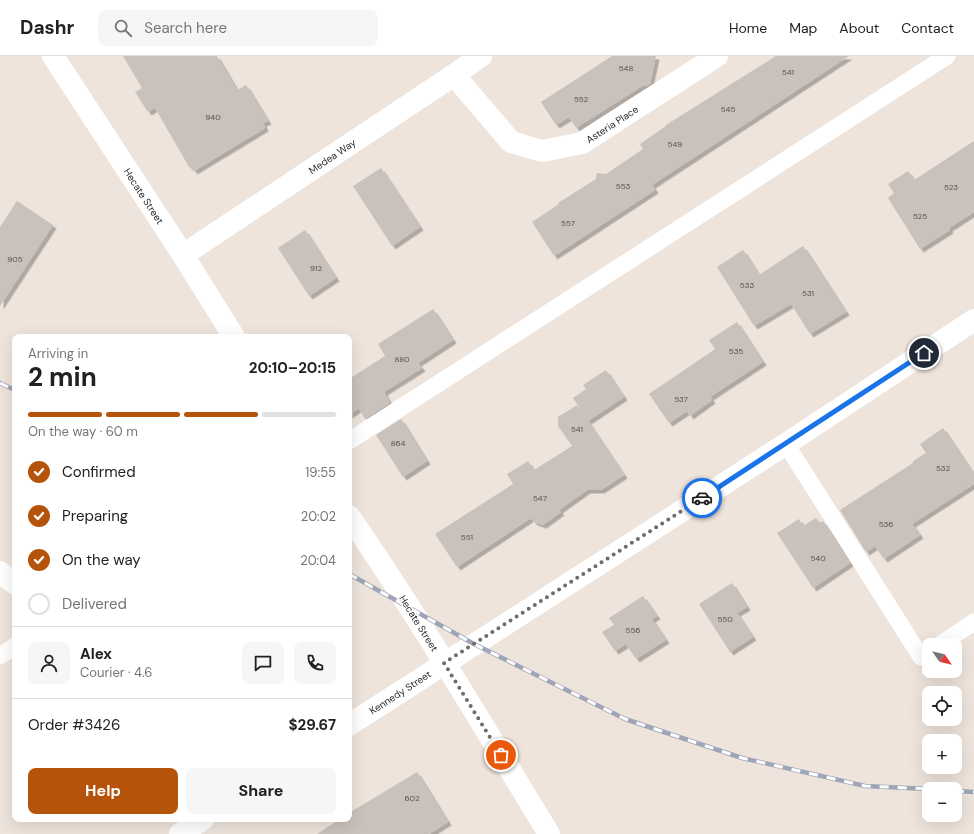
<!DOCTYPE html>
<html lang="en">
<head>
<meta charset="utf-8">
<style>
  :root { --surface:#fff; --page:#f6f6f6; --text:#202124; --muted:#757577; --line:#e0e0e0; --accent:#b45309 }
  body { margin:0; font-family:"DM Sans",sans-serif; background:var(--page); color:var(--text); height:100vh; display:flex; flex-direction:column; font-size:15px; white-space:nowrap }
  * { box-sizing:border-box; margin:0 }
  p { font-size:13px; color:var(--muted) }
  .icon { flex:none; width:22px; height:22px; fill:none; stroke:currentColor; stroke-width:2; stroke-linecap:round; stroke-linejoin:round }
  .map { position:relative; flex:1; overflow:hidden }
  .drawer { position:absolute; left:12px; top:278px; width:340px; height:488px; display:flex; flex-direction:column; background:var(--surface); border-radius:8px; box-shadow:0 4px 16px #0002 }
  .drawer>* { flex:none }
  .needle { width:26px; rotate:124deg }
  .fabs { position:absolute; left:922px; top:582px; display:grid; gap:8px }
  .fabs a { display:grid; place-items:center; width:40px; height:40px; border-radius:8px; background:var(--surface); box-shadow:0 4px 16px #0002; font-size:20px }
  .pin { position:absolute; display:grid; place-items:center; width:34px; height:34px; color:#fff; margin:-17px; border:2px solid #fff; border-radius:50%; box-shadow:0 1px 4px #0007 }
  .courier { position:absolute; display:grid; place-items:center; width:40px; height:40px; margin:-20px; border:3px solid #1a73e8; border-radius:50%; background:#fff; color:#222; box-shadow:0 1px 5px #0007 }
  .headline em { font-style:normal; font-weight:700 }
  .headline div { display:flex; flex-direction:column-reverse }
  .headline { display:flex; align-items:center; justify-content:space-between; height:68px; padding:0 16px }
  h1 { font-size:26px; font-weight:700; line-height:30px }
  .bar { display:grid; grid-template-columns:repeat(4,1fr); gap:6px 4px; align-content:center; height:48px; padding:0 16px }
  .bar i { height:5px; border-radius:3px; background:var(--line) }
  .bar .on { background:var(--accent) }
  .bar p { grid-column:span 4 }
  .line { display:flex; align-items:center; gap:10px; padding:0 16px; border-top:1px solid var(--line) }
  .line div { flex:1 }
  .round { display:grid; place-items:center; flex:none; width:42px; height:42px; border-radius:8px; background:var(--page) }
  ol { padding:0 16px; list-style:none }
  li { display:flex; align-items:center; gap:12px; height:44px }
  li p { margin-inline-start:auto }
  li .icon { padding:4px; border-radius:50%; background:var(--accent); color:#fff; stroke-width:4 }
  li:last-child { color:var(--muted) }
  li i { width:22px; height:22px; border:2px solid var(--line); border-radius:50% }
  .cta { display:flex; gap:8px; margin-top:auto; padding:8px 16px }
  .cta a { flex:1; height:46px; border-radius:8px; background:var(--accent); color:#fff; font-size:16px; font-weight:700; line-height:46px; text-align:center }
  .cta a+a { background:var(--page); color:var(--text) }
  header { display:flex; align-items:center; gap:24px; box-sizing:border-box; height:56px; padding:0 20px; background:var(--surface); border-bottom:1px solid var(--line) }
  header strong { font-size:19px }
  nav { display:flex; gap:22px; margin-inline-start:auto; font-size:14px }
  .search { width:280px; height:36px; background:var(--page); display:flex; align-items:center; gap:10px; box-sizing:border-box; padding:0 14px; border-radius:8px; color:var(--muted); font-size:15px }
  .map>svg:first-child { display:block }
  .building { fill:#c9c1bc; filter:url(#shadow) }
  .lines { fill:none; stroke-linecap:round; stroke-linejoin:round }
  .lane { stroke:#fff; stroke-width:17 }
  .street { stroke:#fff; stroke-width:22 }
  .rail-casing { stroke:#9ea5b6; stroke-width:4.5 }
  .rail { stroke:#fff; stroke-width:3; stroke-dasharray:9; stroke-linecap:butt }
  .done { stroke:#6f6c69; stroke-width:4; stroke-dasharray:0 7.2 }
  .route { stroke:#1a73e8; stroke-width:5 }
  .labels { text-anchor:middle; stroke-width:3; stroke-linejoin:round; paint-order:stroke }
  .number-label { font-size:8px; fill:#52504f }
  .street-label { font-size:10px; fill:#2b2b2b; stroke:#fff }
</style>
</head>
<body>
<header>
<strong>Dashr</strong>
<div class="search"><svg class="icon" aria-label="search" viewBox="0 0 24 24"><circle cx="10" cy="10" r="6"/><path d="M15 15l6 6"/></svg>Search here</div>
<nav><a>Home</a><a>Map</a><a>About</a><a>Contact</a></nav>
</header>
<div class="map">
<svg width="974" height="778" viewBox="0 0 974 778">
  <defs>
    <filter id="shadow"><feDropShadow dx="3.5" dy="3.5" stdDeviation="0" flood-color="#0004"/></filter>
  </defs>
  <rect width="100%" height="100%" fill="#eee4dc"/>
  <g class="building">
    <polygon points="123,0 217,0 237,34 246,29 268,65 263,67 265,72 194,115 191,111 189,111 155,52 148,56 135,36 142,32"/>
    <polygon points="612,0 656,0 650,28 647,30 642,30 576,72 569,61 556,69 541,46"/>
    <polygon points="776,0 849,0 652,129 655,134 554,200 532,166 559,148 558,147 596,123 597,117 606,118 643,93 640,88 666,70 666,69"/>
    <polygon points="974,85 974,156 949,172 950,174 920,193 888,142 894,137 888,128 908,115 914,124"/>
    <polygon points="381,112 420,171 392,190 353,130"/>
    <polygon points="17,145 53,169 0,250 0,171"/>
    <polygon points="305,174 336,222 309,240 278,192"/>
    <polygon points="803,190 846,256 810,278 791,248 754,270 717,211 743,194 759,219"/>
    <polygon points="433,253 453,284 418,307 422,312 384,336 390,347 365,363 359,352 349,359 349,323 385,300 378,288"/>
    <polygon points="737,266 763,306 710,341 712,344 690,360 687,355 669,367 649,338 715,293 709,284"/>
    <polygon points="606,314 624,341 588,365 573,342 586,333 583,329"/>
    <polygon points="577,349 624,419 601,434 587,434 559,454 561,456 543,469 534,466 531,462 457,511 435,478 513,428 507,418 528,405 534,414 572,390 558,370 558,361"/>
    <polygon points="401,363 427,405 403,421 376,379"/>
    <polygon points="943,372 974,418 974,428 912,468 920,479 884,503 875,490 866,496 840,454 913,407 913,405 926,397 920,388"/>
    <polygon points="816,462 820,467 823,465 850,507 813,532 777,477 799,463 803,470"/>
    <polygon points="732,527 747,551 737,557 753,581 730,596 699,548"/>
    <polygon points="643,540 657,560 652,563 666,584 636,603 626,588 615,595 602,576 614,569 609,562"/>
    <polygon points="417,716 448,766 429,778 317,778 340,763 349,763 349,757"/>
  </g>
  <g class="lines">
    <g class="lane">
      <polyline points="349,385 947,0"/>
      <polyline points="786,388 921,601 929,595"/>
      <polyline points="939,589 974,566"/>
      <polyline points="0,600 15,590"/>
    </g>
    <g class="street">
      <polyline points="53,0 183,199 234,281"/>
      <polyline points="454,19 511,86 542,95 582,87 717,0"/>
      <polyline points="183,199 454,19 481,0"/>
      <path d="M349,460C420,563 484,671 549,778"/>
      <polyline points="0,516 15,528"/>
      <polyline points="349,669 786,388 974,264"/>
      <polyline points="180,778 203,763"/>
    </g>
    <defs>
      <g id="rail">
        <polyline points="0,327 15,334"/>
        <polyline points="349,518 474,588 625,663 742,702 865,730 929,733"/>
        <polyline points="955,735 974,736"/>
      </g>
    </defs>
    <use href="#rail" class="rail-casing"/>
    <use href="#rail" class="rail"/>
  </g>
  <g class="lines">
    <polyline class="done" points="501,699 444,607 702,442"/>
    <polyline class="route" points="702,442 924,297"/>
  </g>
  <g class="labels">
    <g class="number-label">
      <text x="626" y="15">548</text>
      <text x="788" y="19">541</text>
      <text x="581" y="46">552</text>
      <text x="728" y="56">545</text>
      <text x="213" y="64">940</text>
      <text x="675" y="91">549</text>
      <text x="623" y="133">553</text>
      <text x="951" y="134">523</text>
      <text x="920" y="163">525</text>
      <text x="568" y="170">557</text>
      <text x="15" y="206">905</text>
      <text x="316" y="215">912</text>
      <text x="747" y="232">533</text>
      <text x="808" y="240">531</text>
      <text x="736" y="298">535</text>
      <text x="402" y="306">880</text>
      <text x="681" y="346">537</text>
      <text x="577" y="376">541</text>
      <text x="398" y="390">864</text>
      <text x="943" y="415">532</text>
      <text x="540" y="445">547</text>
      <text x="886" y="471">536</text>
      <text x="467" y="484">551</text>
      <text x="818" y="505">540</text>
      <text x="725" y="566">550</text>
      <text x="633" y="577">556</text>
      <text x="412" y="745">602</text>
    </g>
    <g class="street-label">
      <text transform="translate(612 68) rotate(-33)" y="4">Asteria Place</text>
      <text transform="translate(332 100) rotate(-34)" y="4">Medea Way</text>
      <text transform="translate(144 140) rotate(57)" y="4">Hecate Street</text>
      <text transform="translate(419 567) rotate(58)" y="4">Hecate Street</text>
      <text transform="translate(400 636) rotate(-33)" y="4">Kennedy Street</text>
    </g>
  </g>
</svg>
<div class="fabs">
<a><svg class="needle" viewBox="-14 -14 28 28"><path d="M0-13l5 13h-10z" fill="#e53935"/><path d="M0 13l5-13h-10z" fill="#757577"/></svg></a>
<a><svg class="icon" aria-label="locate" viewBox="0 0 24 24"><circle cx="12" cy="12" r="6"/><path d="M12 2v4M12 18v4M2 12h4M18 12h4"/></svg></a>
<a>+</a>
<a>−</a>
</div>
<div class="pin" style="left:501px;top:699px;background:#ea580c"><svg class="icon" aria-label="bag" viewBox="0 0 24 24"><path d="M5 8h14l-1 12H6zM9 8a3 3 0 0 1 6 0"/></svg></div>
<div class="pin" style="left:924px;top:297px;background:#1f2937"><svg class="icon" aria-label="home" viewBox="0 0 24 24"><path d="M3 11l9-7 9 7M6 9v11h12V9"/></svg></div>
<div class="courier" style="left:702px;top:442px"><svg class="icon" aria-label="car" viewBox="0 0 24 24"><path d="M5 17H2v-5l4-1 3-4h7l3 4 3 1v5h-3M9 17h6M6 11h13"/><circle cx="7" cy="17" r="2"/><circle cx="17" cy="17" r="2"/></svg></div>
<section class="drawer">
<div class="headline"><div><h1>2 min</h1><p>Arriving in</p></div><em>20:10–20:15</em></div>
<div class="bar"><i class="on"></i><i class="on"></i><i class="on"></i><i></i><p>On the way · 60 m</p></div>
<ol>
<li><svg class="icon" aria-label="check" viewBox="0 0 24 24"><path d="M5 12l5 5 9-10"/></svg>Confirmed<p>19:55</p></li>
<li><svg class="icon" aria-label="check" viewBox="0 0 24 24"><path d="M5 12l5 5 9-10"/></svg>Preparing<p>20:02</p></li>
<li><svg class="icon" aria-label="check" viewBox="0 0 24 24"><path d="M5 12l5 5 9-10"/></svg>On the way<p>20:04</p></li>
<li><i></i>Delivered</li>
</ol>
<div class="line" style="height:72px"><a class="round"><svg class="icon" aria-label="person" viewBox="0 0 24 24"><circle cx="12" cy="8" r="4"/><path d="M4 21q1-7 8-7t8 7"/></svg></a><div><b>Alex</b><p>Courier · 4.6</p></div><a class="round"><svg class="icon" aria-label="chat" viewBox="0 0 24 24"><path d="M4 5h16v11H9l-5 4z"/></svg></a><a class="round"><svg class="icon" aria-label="phone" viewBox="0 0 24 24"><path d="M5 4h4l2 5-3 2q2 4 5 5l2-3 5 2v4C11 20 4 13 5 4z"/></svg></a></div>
<div class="line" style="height:52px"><div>Order #3426</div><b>$29.67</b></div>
<div class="cta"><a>Help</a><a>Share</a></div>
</section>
</div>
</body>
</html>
